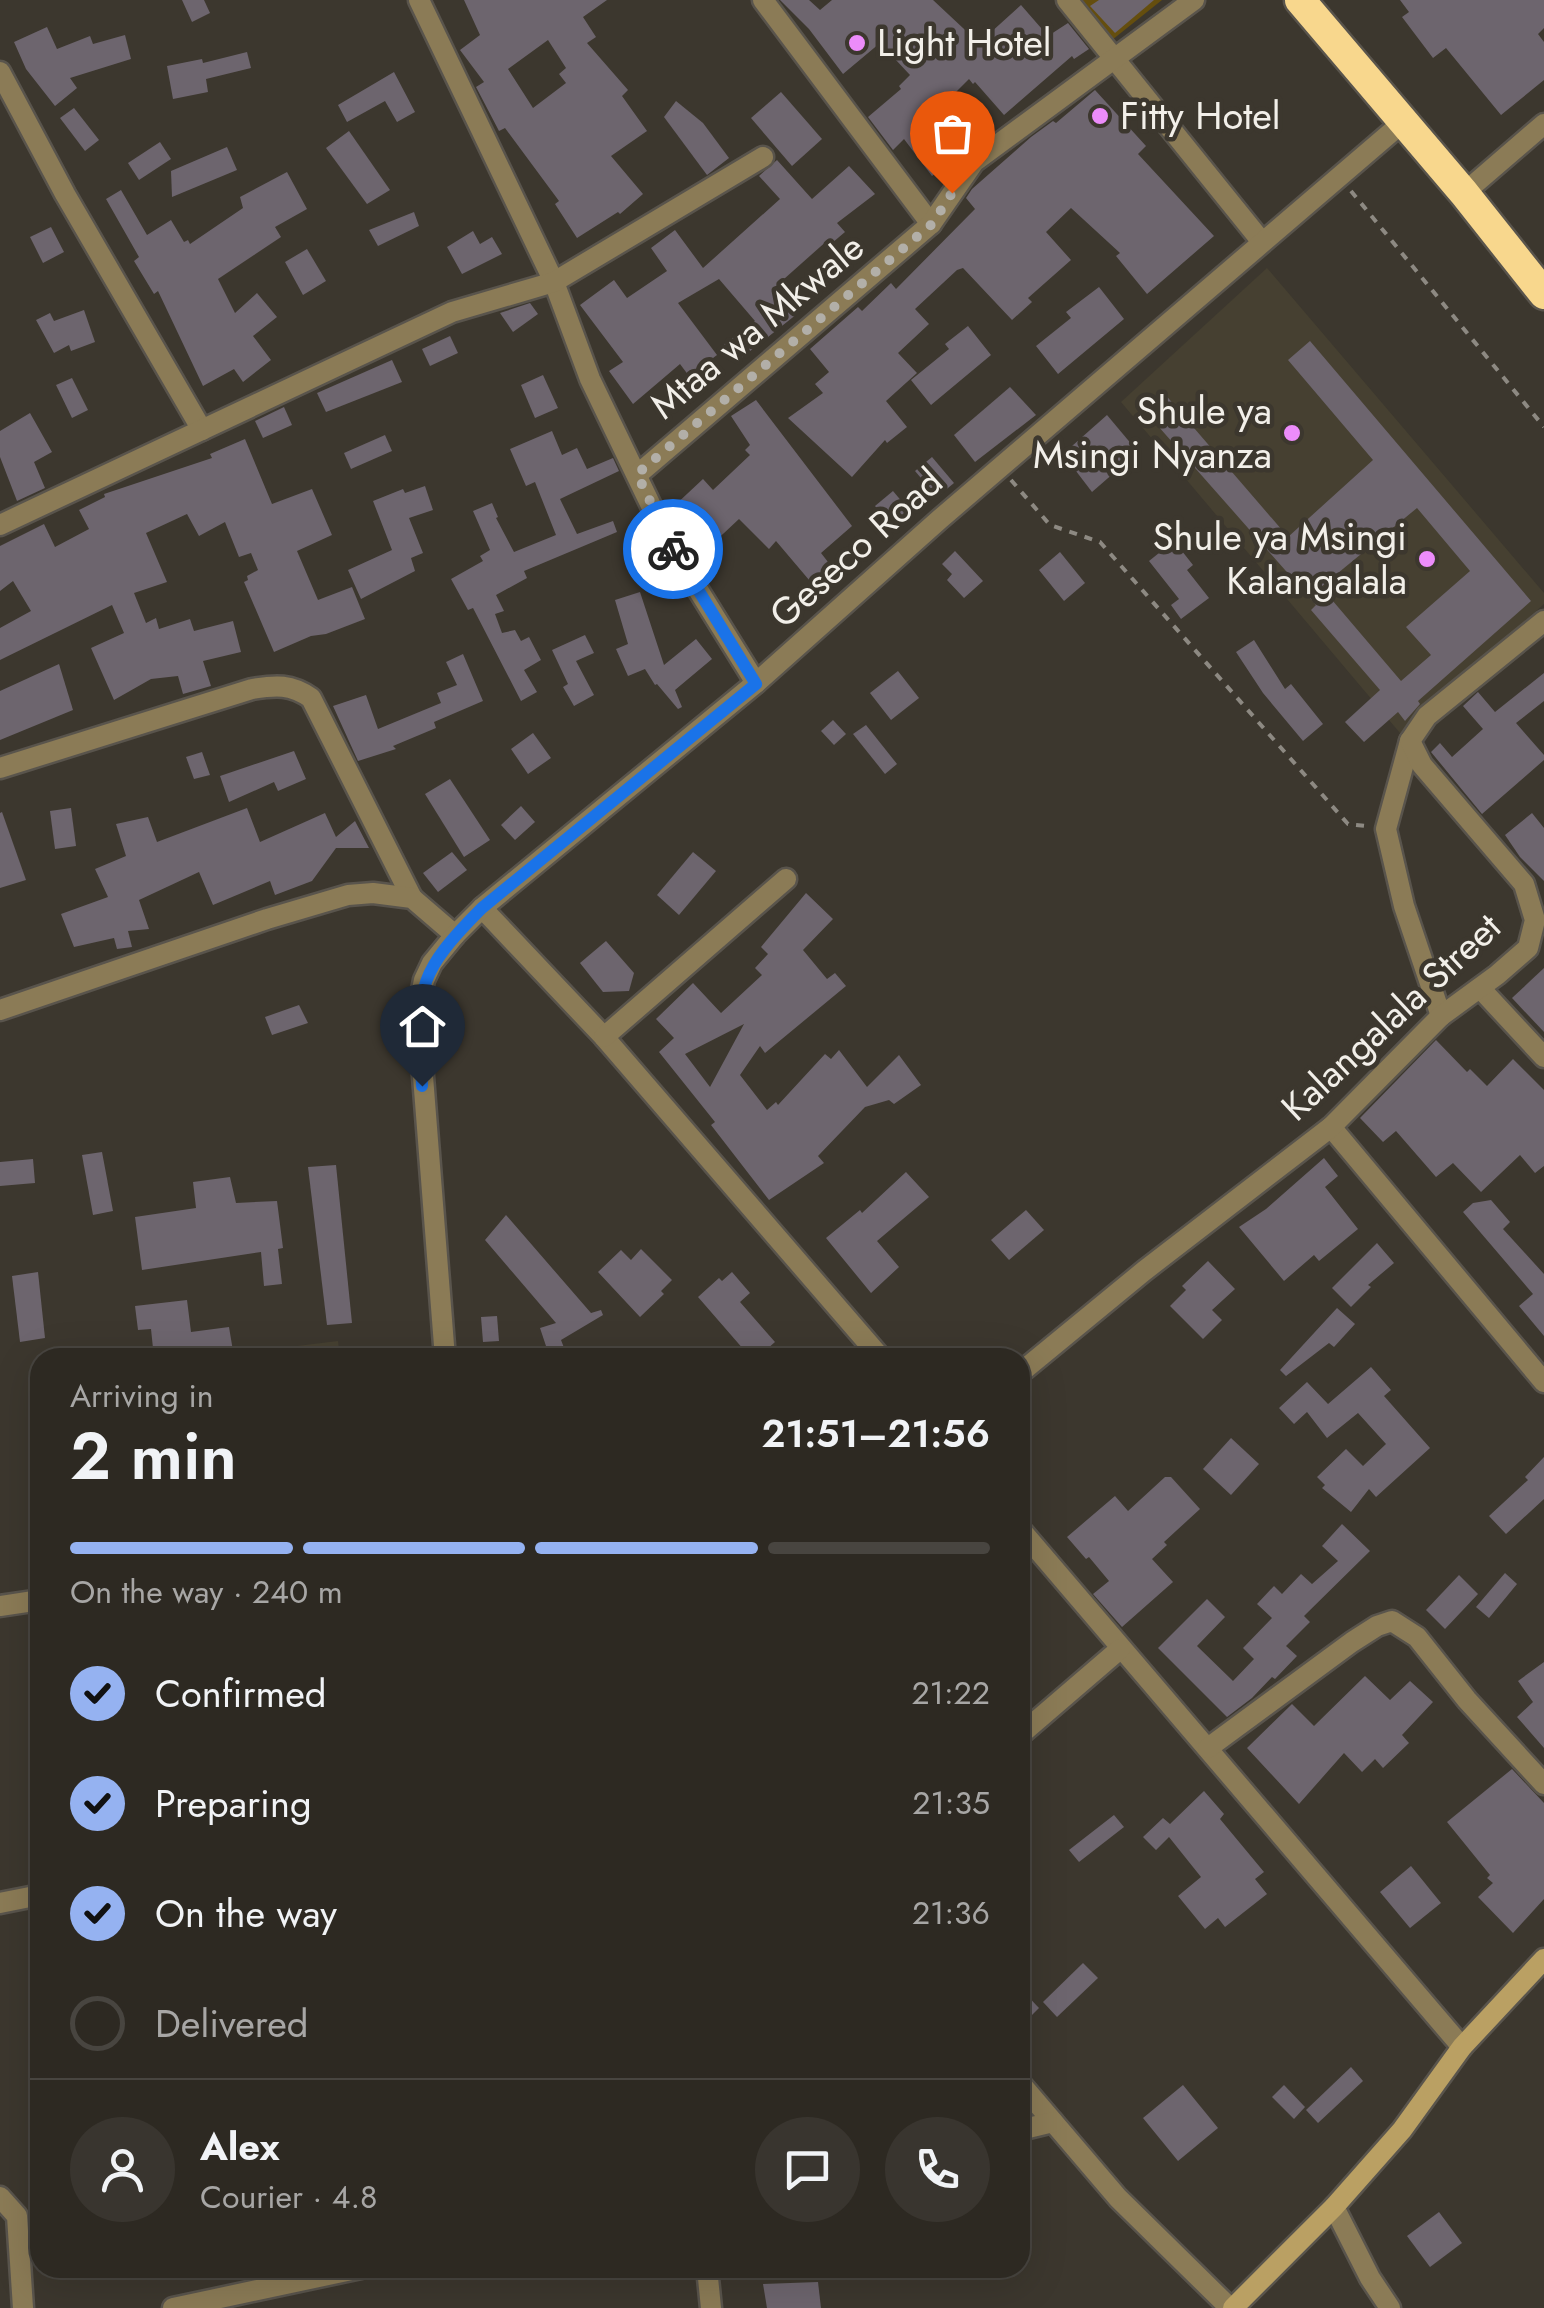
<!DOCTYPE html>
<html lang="en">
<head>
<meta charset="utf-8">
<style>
  :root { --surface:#2d2922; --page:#39352f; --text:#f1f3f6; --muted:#a7a6a5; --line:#484540; --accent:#95b2f1 }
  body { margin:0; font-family:Jost,sans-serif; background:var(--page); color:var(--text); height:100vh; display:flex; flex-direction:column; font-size:38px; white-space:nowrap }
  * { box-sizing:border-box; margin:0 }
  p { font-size:32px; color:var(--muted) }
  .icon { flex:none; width:55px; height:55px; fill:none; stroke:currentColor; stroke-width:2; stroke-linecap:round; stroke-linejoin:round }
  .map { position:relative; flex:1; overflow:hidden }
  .drawer { position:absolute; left:30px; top:1348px; width:1000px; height:930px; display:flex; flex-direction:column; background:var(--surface); border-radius:30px; box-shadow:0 10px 40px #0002,0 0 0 2px var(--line) }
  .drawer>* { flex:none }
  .pin { position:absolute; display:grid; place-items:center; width:85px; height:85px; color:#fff; margin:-102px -42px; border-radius:50% 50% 50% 0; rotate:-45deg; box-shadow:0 0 10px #0007 }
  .pin .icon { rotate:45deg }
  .courier { position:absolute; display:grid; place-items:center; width:100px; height:100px; margin:-50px; border:8px solid #1a73e8; border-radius:50%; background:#fff; color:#222; box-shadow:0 2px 12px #0007 }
  .overview em { font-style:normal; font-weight:600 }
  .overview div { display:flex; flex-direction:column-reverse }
  .overview { display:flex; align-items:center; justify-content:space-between; height:170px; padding:0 40px }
  h1 { font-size:65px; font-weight:600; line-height:75px }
  .bar { display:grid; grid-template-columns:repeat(4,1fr); gap:15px 10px; align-content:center; height:120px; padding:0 40px }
  .bar i { height:12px; border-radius:8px; background:var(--line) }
  .bar .on { background:var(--accent) }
  .bar p { grid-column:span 4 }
  .line { display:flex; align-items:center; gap:25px; padding:0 40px; border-top:2px solid var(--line) }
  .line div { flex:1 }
  .round { display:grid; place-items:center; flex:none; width:105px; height:105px; border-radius:52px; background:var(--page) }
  ol { padding:0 40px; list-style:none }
  li { display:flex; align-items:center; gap:30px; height:110px }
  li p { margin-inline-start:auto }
  li .icon { padding:10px; border-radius:50%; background:var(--accent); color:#111; stroke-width:4 }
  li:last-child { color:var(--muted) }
  li i { width:55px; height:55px; border:5px solid var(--line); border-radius:50% }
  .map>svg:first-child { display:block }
  .built { fill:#464031 }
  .green { fill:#654e0e }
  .building { fill:#6d656e; fill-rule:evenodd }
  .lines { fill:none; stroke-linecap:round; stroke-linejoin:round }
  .street-casing { stroke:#59544c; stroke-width:25 }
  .secondary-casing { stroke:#59544c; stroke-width:25 }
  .highway-casing { stroke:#59544c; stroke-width:35 }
  .path { stroke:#8d8982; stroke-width:4; stroke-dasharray:8 8; stroke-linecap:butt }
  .street { stroke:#8b7b56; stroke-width:20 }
  .secondary { stroke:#baa063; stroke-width:20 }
  .highway { stroke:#f8d78d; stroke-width:30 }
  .done { stroke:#b2afa8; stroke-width:10; stroke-dasharray:0 18 }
  .route { stroke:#1a73e8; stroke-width:12 }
  .poi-dot { fill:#ec8cfa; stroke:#3c372e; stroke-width:4 }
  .labels { text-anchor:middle; stroke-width:9; stroke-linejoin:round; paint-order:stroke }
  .poi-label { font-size:38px; fill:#f2efe9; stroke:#3c372e; text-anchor:start }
  .street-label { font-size:38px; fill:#f2efe9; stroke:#3c372e }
</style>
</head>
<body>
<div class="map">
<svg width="1544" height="2308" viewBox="0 0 1544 2308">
  <rect width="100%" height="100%" fill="#3c372e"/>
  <g class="built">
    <polygon points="1267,268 1544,593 1544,604 1400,733 1121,402"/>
    <polygon points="338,1341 340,1357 208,1357"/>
  </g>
  <polygon class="green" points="1080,0 1162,0 1112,40"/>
  <g class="building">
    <polygon points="182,0 204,0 210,13 192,22"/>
    <path d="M464,0H607L583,17L596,37L587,43L628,90L622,96L647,131L611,156L643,194L620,214L618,212L577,238L555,204L559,201L505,128L499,131L476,87L484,82L460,50L480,35ZM548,40L566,68L559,74L566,83L533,108L508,69Z"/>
    <polygon points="780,0 809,0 820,10 832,0 933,0 979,43 1021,5 1048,36 1068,23 1089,49 1074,59 1072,56 1004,115 975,82 973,84 969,79 945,103 975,143 932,176 904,139 893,150 868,117 901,89 899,86 910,75 880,43 843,74 809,29"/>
    <polygon points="1099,0 1154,0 1115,33 1090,6"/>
    <polygon points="1400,0 1544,0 1544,28 1538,34 1544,42 1544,80 1501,115 1446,48 1433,58 1402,17 1409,12"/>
    <polygon points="47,27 57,49 90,36 93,44 125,35 131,59 70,78 77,88 55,106 26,69 14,42"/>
    <polygon points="247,52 251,68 206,79 208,92 173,99 167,66 202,59 203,63"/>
    <polygon points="394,72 415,112 397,122 385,101 347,122 338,105"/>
    <polygon points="1095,90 1146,146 1138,154 1214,236 1147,294 1116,256 1120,253 1071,208 1046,232 1071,260 1028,298 1032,302 1012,320 963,268 957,270 915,309 929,324 898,353 917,373 886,401 907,427 887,443 885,440 852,477 788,418 823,393 815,384 829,372 810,349 858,307 862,311 891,283 896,289 975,209 966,198 972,189 1031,137 1053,121 1056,123"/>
    <polygon points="781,92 822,139 792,166 751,118"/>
    <polygon points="676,101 703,123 729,158 707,175 664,117"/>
    <polygon points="74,108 99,140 85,151 60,118"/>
    <polygon points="349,131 390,190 367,204 326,148"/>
    <polygon points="160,142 171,159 139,180 128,163"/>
    <polygon points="227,147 237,170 172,197 171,171"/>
    <polygon points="777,160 812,199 849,166 875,194 837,223 845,232 832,243 829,239 775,287 797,314 735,363 722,346 755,321 719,279 678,303 717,355 689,376 680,364 633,404 609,371 623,362 580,305 614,280 627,298 667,271 651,248 675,230 703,268 780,199 759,176"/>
    <polygon points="287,172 307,209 275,227 281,237 218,279 235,313 257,293 277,317 253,336 271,360 243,382 234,369 203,386 158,291 154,294 134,261 139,257 106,199 121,190 147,235 171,220 184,242 188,240 190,244 243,208 240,197"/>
    <polygon points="414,212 419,226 378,246 369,230"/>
    <polygon points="51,227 64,252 43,263 30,237"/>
    <polygon points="473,231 480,244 492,237 502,254 462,274 447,247"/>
    <polygon points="307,249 326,281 303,295 285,262"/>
    <polygon points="1099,287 1124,319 1058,374 1036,346 1071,318 1066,312"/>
    <polygon points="530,303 538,314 513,332 500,313"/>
    <polygon points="84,310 95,342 71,351 69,345 54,353 36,320 50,313 54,321"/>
    <polygon points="968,326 991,355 931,405 911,380 949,349 945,344"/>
    <polygon points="450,336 458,353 430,366 422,349"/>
    <path d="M1310,341L1531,601L1418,701L1420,704L1405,721L1398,712L1364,742L1345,722L1380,690L1311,610L1316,605L1143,409L1163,392L1288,537L1373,460L1288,360ZM1417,508L1470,571L1406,627L1431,655L1401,681L1321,587Z"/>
    <polygon points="392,360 402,382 326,412 317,393"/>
    <polygon points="543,375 558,408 535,418 521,385"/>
    <polygon points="72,378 88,410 72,418 56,385"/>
    <polygon points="1010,387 1036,415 975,462 954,435"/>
    <polygon points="756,400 852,526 821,553 835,571 815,587 776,541 769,549 739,519 708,548 672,508 703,479 713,490 750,455 745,450 750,445 731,416"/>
    <polygon points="284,407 292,425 263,438 255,421"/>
    <polygon points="30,413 52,452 34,462 45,488 17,501 0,457 0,431"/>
    <polygon points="1107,415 1138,452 1092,492 1063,454"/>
    <polygon points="552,431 562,455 577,448 587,469 613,458 619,471 560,499 577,534 613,521 617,532 524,571 527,578 496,595 504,611 495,614 502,633 515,630 521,641 529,637 541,660 524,670 537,692 521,701 473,608 468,610 451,579 483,561 480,556 490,550 473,511 492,503 498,517 496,518 514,552 556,535 535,482 526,486 510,449"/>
    <polygon points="385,435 392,451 351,469 344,453"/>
    <polygon points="245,439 272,504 312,489 332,535 297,551 318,600 352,587 365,619 326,634 311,636 274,652 244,582 248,580 247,576 258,570 251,553 239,557 225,522 199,536 187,514 146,533 167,582 134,593 146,623 156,618 159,629 190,619 194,631 233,621 241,652 203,661 211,686 183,694 178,676 151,679 114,700 91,648 124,633 112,605 0,660 0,628 31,611 13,581 0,591 0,546 44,524 55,547 89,529 79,510 105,497 104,494 212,458 210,454"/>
    <polygon points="932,457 954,483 937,497 915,471"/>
    <polygon points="425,486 433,510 409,518 423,553 411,558 415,571 361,599 348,570 392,550 373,501 403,489 405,493"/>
    <polygon points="893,491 914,516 896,532 875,506"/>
    <polygon points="1174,541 1193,565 1187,570 1209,598 1181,619 1171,605 1179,599 1149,561"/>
    <polygon points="955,551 983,581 964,598 947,580 952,574 942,564"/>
    <polygon points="1060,552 1085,583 1064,601 1039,570"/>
    <polygon points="640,592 664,665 696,639 712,659 675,690 682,707 678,709 657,684 655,685 645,669 628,676 616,649 628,644 615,600"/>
    <polygon points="585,635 594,653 576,661 594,695 574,706 563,687 568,684 552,650"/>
    <polygon points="1254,640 1285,689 1291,684 1323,724 1303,741 1263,693 1236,652"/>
    <polygon points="463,654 483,701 434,722 436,728 393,746 396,749 358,761 333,706 366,695 378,729 441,703 437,693 457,685 446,662"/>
    <polygon points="59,664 73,710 0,740 0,691"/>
    <polygon points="898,671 919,698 891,720 870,693"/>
    <polygon points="1544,673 1544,701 1516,723 1544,755 1544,760 1482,814 1431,752 1440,743 1452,757 1483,729 1463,706 1478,692 1495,712"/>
    <polygon points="833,720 846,734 834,745 821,731"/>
    <polygon points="866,725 897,764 885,774 853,734"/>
    <polygon points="533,733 551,758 528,774 511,749"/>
    <polygon points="294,751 306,779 278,791 274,782 229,802 220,776"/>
    <polygon points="202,752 210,775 194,779 186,757"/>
    <polygon points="450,779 490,840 464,857 425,794"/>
    <polygon points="521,806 535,822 515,840 501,825"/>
    <polygon points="71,808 76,846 55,849 50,811"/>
    <polygon points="247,808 260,842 325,813 336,837 355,821 369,848 336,848 312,881 275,895 270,881 213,905 199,872 139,900 149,929 128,931 132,947 117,949 114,938 74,947 61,914 108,897 95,869 126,856 116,824 148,817 157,842"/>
    <polygon points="2,812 26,880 0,888 0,813"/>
    <polygon points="1532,813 1544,828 1544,881 1520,857 1505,835"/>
    <polygon points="452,852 467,870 438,892 423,873"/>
    <polygon points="693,852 716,871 679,915 657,895"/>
    <path d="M806,893L833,919L803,950L827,979L835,973L846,986L765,1053L760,1046L740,1075L767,1110L776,1102L778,1105L825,1054L831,1059L839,1050L867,1087L899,1055L921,1085L894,1104L889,1100L865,1107L818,1156L824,1163L769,1200L711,1125L715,1122L659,1052L674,1038L656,1019L693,983L721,1013L762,975L755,968L768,954L761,947ZM744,1024L710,1087L685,1054Z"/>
    <polygon points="606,941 634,973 629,991 603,992 580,963"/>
    <polygon points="1544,968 1544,1032 1512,998"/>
    <polygon points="299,1005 308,1023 272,1035 265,1017"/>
    <polygon points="1436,1040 1467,1072 1470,1069 1487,1086 1513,1059 1544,1090 1544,1166 1535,1173 1520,1155 1481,1192 1453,1163 1436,1177 1396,1131 1383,1142 1360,1118"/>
    <polygon points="102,1152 113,1211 93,1215 82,1155"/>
    <polygon points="1324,1158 1338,1176 1325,1187 1358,1229 1319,1261 1314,1255 1284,1281 1239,1227 1266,1209"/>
    <polygon points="33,1159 35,1183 0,1186 0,1162"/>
    <polygon points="336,1165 352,1323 327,1325 308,1167"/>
    <polygon points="906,1172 929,1197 877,1241 899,1267 871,1293 826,1238 860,1210 862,1213"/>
    <polygon points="230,1177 236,1203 277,1201 283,1248 278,1249 282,1284 264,1286 261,1252 142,1270 135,1217 196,1208 193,1182"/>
    <polygon points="1491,1200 1510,1222 1503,1229 1544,1274 1544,1336 1519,1306 1533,1294 1463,1212 1473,1203"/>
    <polygon points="1026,1210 1044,1230 1009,1260 991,1240"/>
    <polygon points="506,1215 591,1313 601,1310 603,1315 561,1340 568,1358 550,1358 540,1328 556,1323 485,1240"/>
    <polygon points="1377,1243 1394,1263 1368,1285 1371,1287 1351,1307 1332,1288"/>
    <polygon points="641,1249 672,1280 661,1291 664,1294 640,1317 598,1272 621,1250 631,1260"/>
    <polygon points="1208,1261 1235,1289 1212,1310 1222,1320 1203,1339 1170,1306 1186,1290 1182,1286"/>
    <polygon points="38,1272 45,1338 20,1342 12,1276"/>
    <polygon points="732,1272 750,1293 740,1302 775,1342 757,1358 751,1358 698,1297 719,1278 722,1281"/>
    <polygon points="187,1300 191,1332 229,1327 233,1351 154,1358 151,1329 138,1330 135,1306"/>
    <polygon points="1337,1308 1355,1324 1334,1347 1329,1343 1286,1376 1280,1370"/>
    <polygon points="497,1316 499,1341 483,1342 481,1317"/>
    <polygon points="1371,1367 1391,1390 1384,1396 1430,1448 1376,1497 1369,1489 1351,1512 1322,1488 1325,1485 1317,1477 1346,1449 1363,1466 1386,1444 1358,1413 1327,1438 1307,1412 1294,1424 1279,1408 1307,1382 1328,1404"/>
    <polygon points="1231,1438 1259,1464 1231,1495 1203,1469"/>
    <polygon points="1544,1457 1544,1499 1506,1534 1489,1516 1528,1480 1525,1477"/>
    <polygon points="1165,1477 1171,1477 1200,1509 1164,1542 1167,1545 1152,1559 1173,1582 1122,1627 1093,1594 1109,1581 1089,1557 1086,1559 1067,1537 1115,1496 1128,1511"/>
    <polygon points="1342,1524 1370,1551 1304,1616 1310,1622 1286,1646 1297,1656 1275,1679 1272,1677 1252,1698 1227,1717 1158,1648 1207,1599 1225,1617 1197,1646 1233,1681 1254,1659 1243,1648 1272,1618 1257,1604 1274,1586 1282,1594 1301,1574 1312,1584 1338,1561 1322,1546"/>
    <polygon points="1505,1573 1517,1584 1489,1618 1476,1607"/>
    <polygon points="1459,1575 1478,1594 1445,1629 1426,1610"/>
    <polygon points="1544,1662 1544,1748 1517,1717 1533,1702 1518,1681"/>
    <polygon points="1365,1676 1390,1700 1410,1681 1433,1702 1402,1735 1409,1743 1383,1768 1375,1759 1362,1772 1344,1753 1299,1804 1247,1748 1292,1704 1314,1726"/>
    <polygon points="1512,1769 1544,1803 1544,1899 1513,1933 1478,1897 1493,1883 1487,1878 1490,1875 1447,1822"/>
    <polygon points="1204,1791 1224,1814 1220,1819 1264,1872 1255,1879 1267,1894 1225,1927 1218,1918 1205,1929 1178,1896 1201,1877 1169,1837 1156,1850 1143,1837 1163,1818 1170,1824"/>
    <polygon points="1114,1815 1124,1827 1079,1862 1069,1850"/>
    <polygon points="1411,1866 1441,1903 1410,1928 1380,1892"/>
    <polygon points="1083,1963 1098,1978 1057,2017 1043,2002"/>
    <polygon points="1020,1988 1039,2008 1020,2027"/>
    <polygon points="1351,2067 1363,2081 1318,2123 1306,2110"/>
    <polygon points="1183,2085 1218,2128 1178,2161 1143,2118"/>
    <polygon points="1284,2085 1305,2107 1294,2119 1272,2097"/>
    <polygon points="1439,2212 1462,2243 1430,2267 1407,2236"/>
    <polygon points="818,2282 821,2308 767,2308 763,2284"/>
  </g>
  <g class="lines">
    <defs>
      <g id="street">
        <polyline points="419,0 554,282 590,379 669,543 756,683"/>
        <polyline points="763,0 931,224"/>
        <polyline points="1067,0 1262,242"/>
        <polyline points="0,72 65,194 202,430"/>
        <polyline points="1464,193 1544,124"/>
        <polyline points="637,475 931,224 974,162 1194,0"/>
        <polyline points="0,525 452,312 554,282 763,157"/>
        <polyline points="1410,741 1386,829 1404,906 1441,1016"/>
        <path d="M0,768L252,689C276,685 291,684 311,698L412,898"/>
        <polyline points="482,908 604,1037 881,1358"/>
        <polyline points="1480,988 1544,1057"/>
        <polyline points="0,1010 267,919 348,895 373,893 412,898 455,935"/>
        <polyline points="604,1037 786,879"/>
        <polyline points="1331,1127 1544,1382"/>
        <polyline points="445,1358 420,1038 419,1005 424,980 432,963 455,935 482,908 756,683 940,519 1402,123"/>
        <polyline points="1020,1373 1144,1271 1331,1127 1441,1016 1497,975 1528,948 1535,920 1524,884 1422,765 1410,741 1427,716 1544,621"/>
        <polyline points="1020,1529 1462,2047"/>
        <polyline points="0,1606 40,1600"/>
        <polyline points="1020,1735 1120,1649"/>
        <polyline points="1208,1748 1352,1642 1377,1626 1392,1621 1417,1637 1467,1700 1544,1784"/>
        <polyline points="0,1903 40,1895"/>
        <polyline points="1020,2083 1118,2198 1230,2308"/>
        <polyline points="1020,2130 1053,2122"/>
        <polyline points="0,2197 17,2216 23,2308"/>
        <polyline points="1334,2207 1370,2278 1390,2308"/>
        <polyline points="707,2268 711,2308"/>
        <polyline points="173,2308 361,2268"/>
      </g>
      <polyline id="secondary" points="1233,2308 1334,2207 1402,2130 1462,2047 1544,1959"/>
      <polyline id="highway" points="1300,0 1464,193 1544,294"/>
    </defs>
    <use href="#street" class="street-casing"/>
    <use href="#secondary" class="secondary-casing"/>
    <use href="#highway" class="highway-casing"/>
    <g class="path">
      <polyline points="1351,191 1544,427"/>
      <polyline points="1011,480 1050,525 1100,542 1348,824 1366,826"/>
    </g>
    <use href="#street" class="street"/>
    <use href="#secondary" class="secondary"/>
    <use href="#highway" class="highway"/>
  </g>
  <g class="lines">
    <polyline class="done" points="673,549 637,474 932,224 952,193"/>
    <path class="route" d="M422,1086C419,990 411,979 482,908L756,684L673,549"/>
  </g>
  <g class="poi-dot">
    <circle cx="857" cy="43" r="10"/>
    <circle cx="1100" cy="116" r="10"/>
    <circle cx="1292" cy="433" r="10"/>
    <circle cx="1427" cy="559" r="10"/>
  </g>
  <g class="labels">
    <g class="poi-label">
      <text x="877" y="56">Light Hotel</text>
      <text x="1120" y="129">Fitty Hotel</text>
      <text x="1272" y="424" text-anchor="end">Shule ya<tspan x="1272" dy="44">Msingi Nyanza</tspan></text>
      <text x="1407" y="550" text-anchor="end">Shule ya Msingi<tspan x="1407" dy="44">Kalangalala</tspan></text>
    </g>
    <g class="street-label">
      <text transform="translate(757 326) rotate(-40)" y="13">Mtaa wa Mkwale</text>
      <text transform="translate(856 548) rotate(-42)" y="13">Geseco Road</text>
      <text transform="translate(1391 1017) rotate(-43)" y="13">Kalangalala Street</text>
    </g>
  </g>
</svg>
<div class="pin" style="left:952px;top:193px;background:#ea580c"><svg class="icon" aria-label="bag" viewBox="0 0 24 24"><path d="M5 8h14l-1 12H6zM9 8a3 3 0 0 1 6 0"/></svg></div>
<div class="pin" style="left:422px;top:1086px;background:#1f2937"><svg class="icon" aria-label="home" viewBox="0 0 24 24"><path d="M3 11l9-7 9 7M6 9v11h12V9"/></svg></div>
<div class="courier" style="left:673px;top:549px"><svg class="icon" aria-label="bike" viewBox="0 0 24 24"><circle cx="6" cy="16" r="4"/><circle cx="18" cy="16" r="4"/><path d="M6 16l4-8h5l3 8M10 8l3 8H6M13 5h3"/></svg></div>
<section class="drawer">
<div class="overview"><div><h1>2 min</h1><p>Arriving in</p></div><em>21:51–21:56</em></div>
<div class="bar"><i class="on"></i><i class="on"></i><i class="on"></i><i></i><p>On the way · 240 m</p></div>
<ol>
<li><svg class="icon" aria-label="check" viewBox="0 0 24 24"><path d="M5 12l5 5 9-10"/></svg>Confirmed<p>21:22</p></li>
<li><svg class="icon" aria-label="check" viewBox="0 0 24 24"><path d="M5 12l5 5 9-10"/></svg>Preparing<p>21:35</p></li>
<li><svg class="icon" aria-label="check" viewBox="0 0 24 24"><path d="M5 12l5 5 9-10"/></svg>On the way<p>21:36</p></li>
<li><i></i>Delivered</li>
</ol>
<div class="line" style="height:180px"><a class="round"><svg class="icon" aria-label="person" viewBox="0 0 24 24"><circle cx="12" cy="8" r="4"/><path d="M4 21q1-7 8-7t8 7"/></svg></a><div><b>Alex</b><p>Courier · 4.8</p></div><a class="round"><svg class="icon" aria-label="chat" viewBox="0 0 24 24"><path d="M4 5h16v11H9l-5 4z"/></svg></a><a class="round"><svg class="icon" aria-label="phone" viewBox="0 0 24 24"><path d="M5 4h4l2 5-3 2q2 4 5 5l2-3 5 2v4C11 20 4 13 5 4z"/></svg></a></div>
</section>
</div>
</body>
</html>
